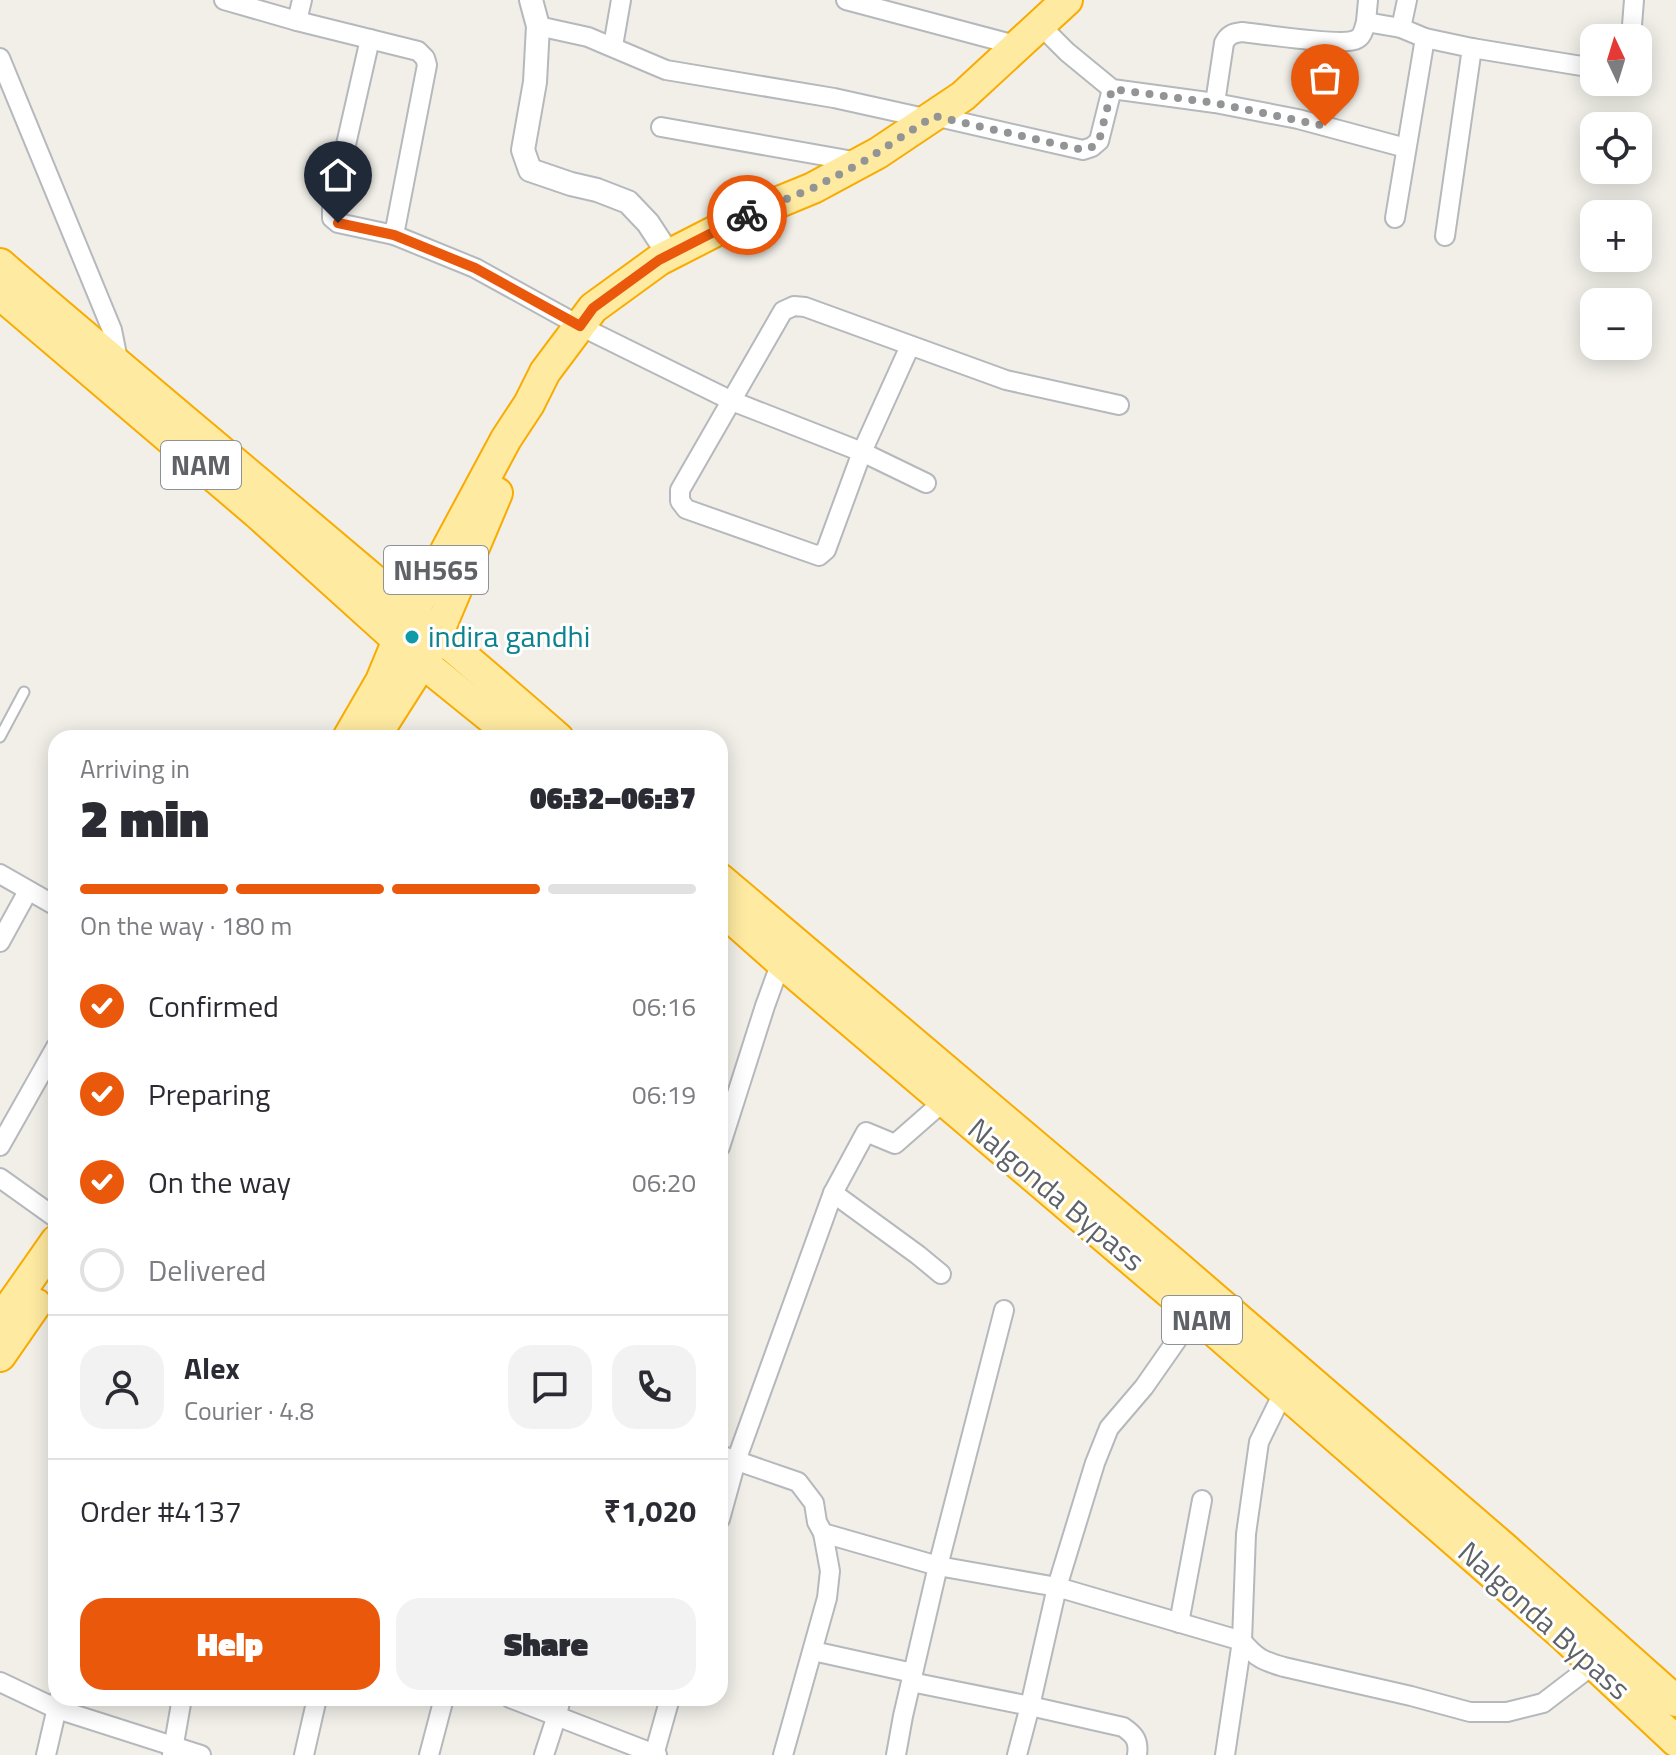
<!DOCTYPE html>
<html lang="en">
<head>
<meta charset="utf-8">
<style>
  :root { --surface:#fff; --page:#f2f2f3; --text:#2b2b33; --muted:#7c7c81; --line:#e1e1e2; --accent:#ea580c }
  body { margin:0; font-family:"Titillium Web",sans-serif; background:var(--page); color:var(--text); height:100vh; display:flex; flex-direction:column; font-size:30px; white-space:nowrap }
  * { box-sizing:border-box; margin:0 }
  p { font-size:26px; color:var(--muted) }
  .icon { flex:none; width:44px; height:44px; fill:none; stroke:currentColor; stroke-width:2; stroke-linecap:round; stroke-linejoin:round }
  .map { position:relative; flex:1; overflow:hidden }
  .details { position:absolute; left:48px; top:730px; width:680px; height:976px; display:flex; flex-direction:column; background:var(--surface); border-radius:24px; box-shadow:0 4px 20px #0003 }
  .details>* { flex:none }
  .needle { width:52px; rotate:356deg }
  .buttons { position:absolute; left:1580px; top:24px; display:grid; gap:16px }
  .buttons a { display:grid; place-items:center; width:72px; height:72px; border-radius:16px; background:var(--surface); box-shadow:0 4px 20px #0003; font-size:40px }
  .pin { position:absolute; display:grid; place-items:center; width:68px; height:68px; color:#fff; margin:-82px -34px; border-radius:50% 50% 50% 0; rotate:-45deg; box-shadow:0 0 8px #0007 }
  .pin .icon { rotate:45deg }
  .courier { position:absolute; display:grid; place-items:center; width:80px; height:80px; margin:-40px; border:6px solid #ea580c; border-radius:50%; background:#fff; color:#222; box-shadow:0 2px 10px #0007 }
  .overview em { font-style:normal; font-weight:800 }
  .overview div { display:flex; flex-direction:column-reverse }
  .overview { display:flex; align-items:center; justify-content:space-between; height:136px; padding:0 32px }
  h1 { font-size:52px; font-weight:800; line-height:60px }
  .bar { display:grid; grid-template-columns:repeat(4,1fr); gap:12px 8px; align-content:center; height:96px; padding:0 32px }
  .bar i { height:10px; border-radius:6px; background:var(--line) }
  .bar .current { background:var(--accent) }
  .bar p { grid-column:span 4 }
  .line { display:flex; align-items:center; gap:20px; padding:0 32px; border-top:2px solid var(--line) }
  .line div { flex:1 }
  .round { display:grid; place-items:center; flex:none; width:84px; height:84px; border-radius:24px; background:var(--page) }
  ol { padding:0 32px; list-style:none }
  li { display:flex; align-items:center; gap:24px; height:88px }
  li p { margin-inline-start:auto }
  li .icon { padding:8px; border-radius:50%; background:var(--accent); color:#fff; stroke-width:4 }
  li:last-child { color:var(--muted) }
  li i { width:44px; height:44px; border:4px solid var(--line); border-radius:50% }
  .action { display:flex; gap:16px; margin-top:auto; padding:16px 32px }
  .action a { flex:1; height:92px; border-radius:24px; background:var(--accent); color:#fff; font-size:32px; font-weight:800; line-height:92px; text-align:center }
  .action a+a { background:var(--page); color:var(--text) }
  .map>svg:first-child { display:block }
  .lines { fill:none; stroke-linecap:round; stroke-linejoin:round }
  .service-casing { stroke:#b5b8bc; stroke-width:13 }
  .minor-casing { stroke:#b5b8bc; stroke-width:22 }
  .tertiary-casing { stroke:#b5b8bc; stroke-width:26 }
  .trunk-casing { stroke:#f9ab00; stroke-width:34 }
  .service { stroke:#fff; stroke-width:9 }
  .minor { stroke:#fff; stroke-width:18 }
  .tertiary { stroke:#fff; stroke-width:22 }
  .trunk { stroke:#feeaa1; stroke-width:30 }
  .done { stroke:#929495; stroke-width:8; stroke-dasharray:0 14.4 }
  .route { stroke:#ea580c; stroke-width:10 }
  .culture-dot { fill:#0f9aa8; stroke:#fff; stroke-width:3 }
  .labels { text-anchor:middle; stroke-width:6; stroke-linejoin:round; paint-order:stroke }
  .shield { fill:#fff; stroke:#8f9295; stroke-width:2 }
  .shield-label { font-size:28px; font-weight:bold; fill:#5f6368 }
  .culture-label { font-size:30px; fill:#0d838f; stroke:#fff; text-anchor:start }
  .street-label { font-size:30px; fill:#5f6368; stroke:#fff }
</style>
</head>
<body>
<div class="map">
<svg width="1676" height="1755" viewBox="0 0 1676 1755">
  <rect width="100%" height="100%" fill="#f1efe8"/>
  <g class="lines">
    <defs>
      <polyline id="service" points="0,737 24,692"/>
      <g id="minor">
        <polyline points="224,0 297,21"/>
        <polyline points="302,0 297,21 418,51 425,58 427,65 394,235 475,268 580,326 732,401 862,452 926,483"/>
        <polyline points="846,0 1019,46"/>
        <polyline points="1366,22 1368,0"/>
        <polyline points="1040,25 1067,52 1112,89 1215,103 1298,119 1406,148"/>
        <polyline points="538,26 588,37 666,70 834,98 929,119"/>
        <polyline points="1401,28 1407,0"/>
        <polyline points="1631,38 1634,0"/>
        <polyline points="370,39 332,206 332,218 338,223 394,235"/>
        <polyline points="613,46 621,0"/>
        <polyline points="0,58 112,330 119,365"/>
        <path d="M1215,103L1224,43C1228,35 1233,33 1242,32C1261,34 1345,47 1357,39C1363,36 1364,28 1366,22L1401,28L1425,38L1472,48L1594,68"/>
        <polyline points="934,116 1083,150 1092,147 1099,141 1112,89"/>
        <polyline points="661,127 859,162"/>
        <polyline points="1395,218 1425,38"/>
        <polyline points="1445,236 1472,48"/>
        <polyline points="910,346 862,452 826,550 819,556 686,509 680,501 680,490 783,311 794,306 805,307 1006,380 1119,405"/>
        <polyline points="0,874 56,906"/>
        <polyline points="0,942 28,891"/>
        <polyline points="0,1146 56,1047"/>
        <polyline points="720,1147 765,1006 781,962"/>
        <polyline points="0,1178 56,1218"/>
        <polyline points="833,1193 918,1255 941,1274"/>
        <polyline points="1195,1314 1144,1387 1109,1428 1095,1463 1057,1587 1242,1641 1225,1755"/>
        <path d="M1284,1391L1259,1442L1246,1534L1242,1641C1256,1658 1263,1661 1284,1667L1411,1696L1470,1712H1507L1543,1703L1594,1664"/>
        <polyline points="720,1455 798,1482 814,1503 817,1522 823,1533 938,1566 1004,1310"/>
        <polyline points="720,1519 736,1461 833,1193 866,1132 895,1144 944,1101"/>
        <polyline points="1179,1623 1202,1500"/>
        <polyline points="813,1651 913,1673"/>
        <polyline points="0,1682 57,1709 201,1755"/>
        <path d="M911,1682L1030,1706L1123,1727C1135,1735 1139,1741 1137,1755"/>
        <polyline points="510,1698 657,1755"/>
        <polyline points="46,1755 59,1699"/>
        <polyline points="172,1755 182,1698"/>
        <polyline points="304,1755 317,1698"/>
        <polyline points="429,1755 444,1698"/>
        <polyline points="544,1755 557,1715 561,1698"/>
        <polyline points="654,1755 670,1698"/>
        <polyline points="783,1755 827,1598 830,1571 823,1533"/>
        <polyline points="896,1755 903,1716 938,1566 1057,1587 1030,1706 1017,1755"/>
      </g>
      <polyline id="tertiary" points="531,0 538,26 535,82 523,150 530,170 571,184 597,190 628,202 648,223 669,255"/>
      <g id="trunk">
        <path d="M0,264C185,423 374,577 558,738"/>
        <polyline points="0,294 257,513 422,662 516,738"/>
        <polyline points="348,738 381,681 398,640 506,439 529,404 545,372 593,308 659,260 745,216 813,188 878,153 963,96 1067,0"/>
        <polyline points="374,738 432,647 497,493"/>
        <polyline points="720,879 1171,1261 1503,1547 1676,1701"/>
        <polyline points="720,908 781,962 1195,1314 1565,1637 1676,1741"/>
        <polyline points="0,1321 56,1241"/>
        <polyline points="0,1356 36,1304"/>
      </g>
    </defs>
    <use href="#service" class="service-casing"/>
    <use href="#minor" class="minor-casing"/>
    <use href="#tertiary" class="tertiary-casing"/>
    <use href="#trunk" class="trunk-casing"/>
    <use href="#service" class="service"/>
    <use href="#minor" class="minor"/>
    <use href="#tertiary" class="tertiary"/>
    <use href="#trunk" class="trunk"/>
  </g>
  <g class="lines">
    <polyline class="done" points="747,215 813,188 861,163 934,116 1083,150 1092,147 1099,141 1112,89 1215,103 1325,126"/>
    <polyline class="route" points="338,223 394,235 475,268 580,326 593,308 659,260 747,215"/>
  </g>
  <circle class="culture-dot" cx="412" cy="637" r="8"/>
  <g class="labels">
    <g class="shield">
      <rect x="161" y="441" width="80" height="48" rx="6"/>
      <rect x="384" y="546" width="104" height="48" rx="6"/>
      <rect x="1162" y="1296" width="80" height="48" rx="6"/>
    </g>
    <g class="shield-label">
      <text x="201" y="475">NAM</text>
      <text x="436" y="580">NH565</text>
      <text x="1202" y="1330">NAM</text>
    </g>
    <g class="culture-label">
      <text x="428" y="647">indira gandhi</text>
    </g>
    <g class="street-label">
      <text transform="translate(1056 1195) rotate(40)" y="10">Nalgonda Bypass</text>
      <text transform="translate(1544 1621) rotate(42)" y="10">Nalgonda Bypass</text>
    </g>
  </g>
</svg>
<div class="buttons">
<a><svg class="needle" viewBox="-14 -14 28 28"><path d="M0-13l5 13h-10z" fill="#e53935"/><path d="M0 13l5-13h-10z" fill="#7c7c81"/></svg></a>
<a><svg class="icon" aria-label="locate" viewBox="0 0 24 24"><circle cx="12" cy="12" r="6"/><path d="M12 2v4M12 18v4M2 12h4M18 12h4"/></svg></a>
<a>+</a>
<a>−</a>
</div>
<div class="pin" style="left:1325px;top:126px;background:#ea580c"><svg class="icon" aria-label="bag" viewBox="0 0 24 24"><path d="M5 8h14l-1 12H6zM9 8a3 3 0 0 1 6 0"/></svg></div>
<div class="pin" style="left:338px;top:223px;background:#1f2937"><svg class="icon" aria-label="home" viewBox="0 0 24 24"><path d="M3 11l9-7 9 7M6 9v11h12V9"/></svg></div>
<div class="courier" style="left:747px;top:215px"><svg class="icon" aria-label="bike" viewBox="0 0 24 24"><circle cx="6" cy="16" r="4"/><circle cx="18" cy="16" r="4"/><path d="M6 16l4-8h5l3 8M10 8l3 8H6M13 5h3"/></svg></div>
<section class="details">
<div class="overview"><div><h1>2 min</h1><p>Arriving in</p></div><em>06:32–06:37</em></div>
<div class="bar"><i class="current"></i><i class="current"></i><i class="current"></i><i></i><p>On the way · 180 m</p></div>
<ol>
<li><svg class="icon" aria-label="check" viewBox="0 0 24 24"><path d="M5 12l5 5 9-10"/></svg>Confirmed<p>06:16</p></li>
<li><svg class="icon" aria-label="check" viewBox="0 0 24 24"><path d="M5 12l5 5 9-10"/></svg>Preparing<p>06:19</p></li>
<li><svg class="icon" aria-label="check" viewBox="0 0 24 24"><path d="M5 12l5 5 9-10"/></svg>On the way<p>06:20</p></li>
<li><i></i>Delivered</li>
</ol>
<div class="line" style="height:144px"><a class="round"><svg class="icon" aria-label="person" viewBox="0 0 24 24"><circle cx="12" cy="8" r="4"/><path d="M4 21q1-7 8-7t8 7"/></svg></a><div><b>Alex</b><p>Courier · 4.8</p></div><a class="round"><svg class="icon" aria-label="chat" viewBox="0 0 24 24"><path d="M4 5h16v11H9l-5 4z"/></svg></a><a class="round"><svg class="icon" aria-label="phone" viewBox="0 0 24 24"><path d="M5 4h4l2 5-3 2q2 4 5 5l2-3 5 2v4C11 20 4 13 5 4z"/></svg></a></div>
<div class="line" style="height:104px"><div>Order #4137</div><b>₹1,020</b></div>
<div class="action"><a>Help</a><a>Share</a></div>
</section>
</div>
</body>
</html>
